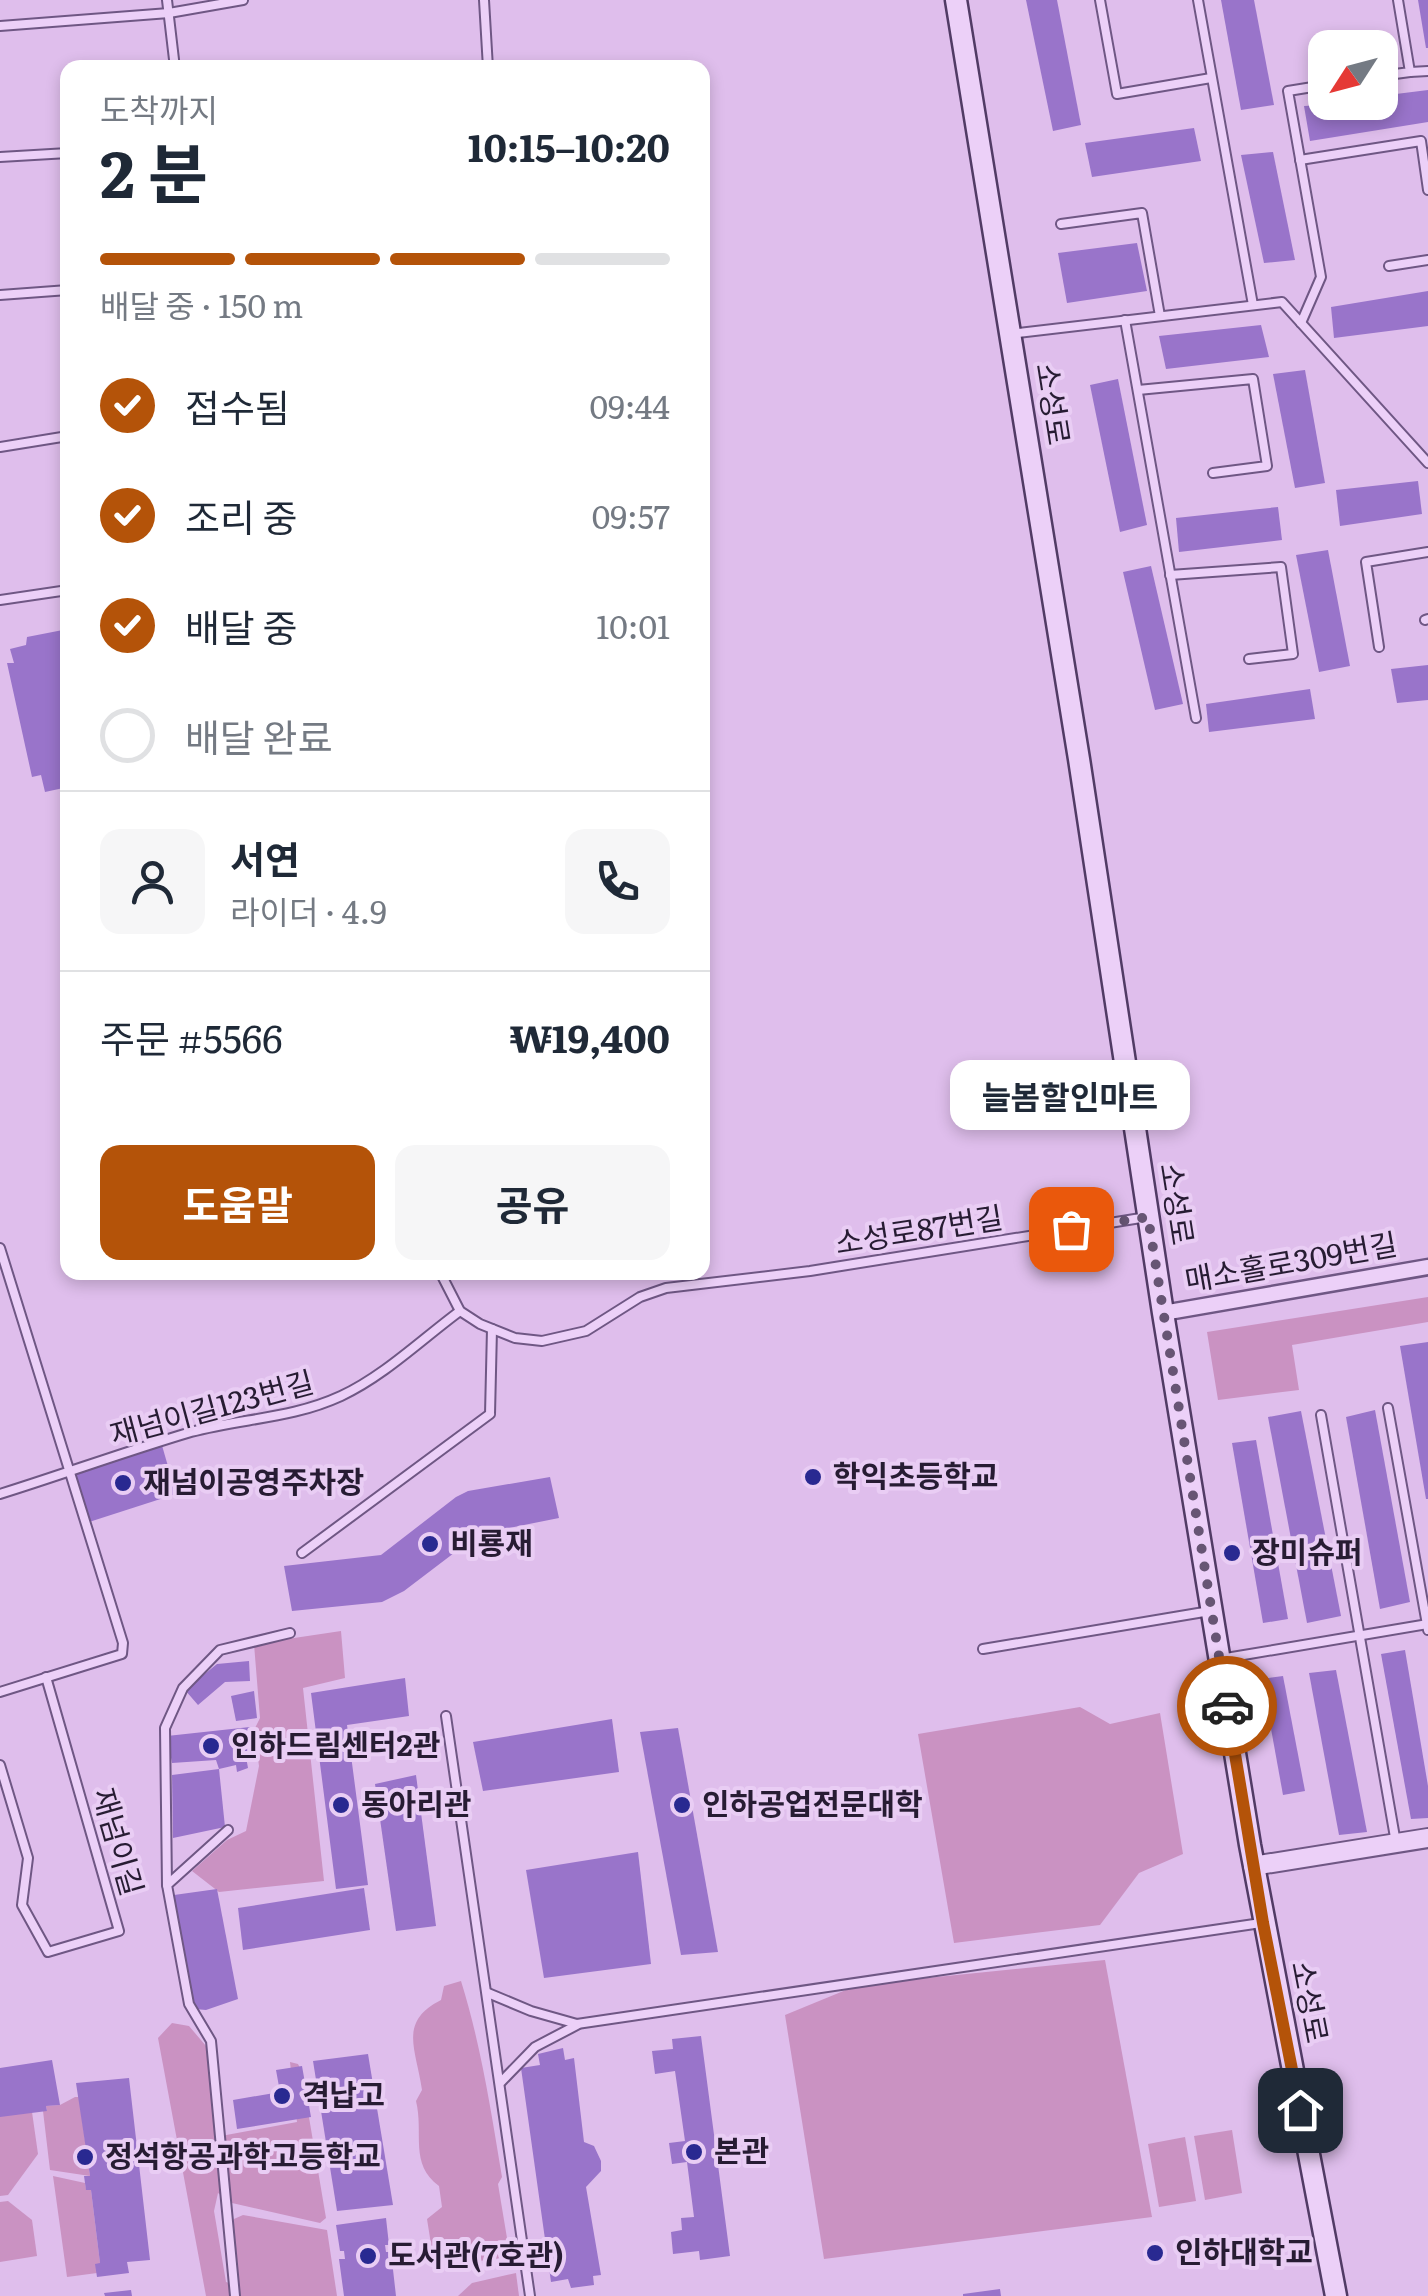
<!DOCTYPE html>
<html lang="ko">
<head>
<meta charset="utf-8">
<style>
  :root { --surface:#fff; --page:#f6f6f7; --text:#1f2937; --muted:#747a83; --line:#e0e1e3; --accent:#b45309 }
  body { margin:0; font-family:Literata,"Noto Sans KR",serif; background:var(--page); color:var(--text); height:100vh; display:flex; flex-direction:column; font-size:38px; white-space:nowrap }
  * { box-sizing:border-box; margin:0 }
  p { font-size:32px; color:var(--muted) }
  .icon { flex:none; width:55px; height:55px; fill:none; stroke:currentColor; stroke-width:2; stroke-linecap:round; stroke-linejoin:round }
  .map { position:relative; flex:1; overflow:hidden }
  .details { position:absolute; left:60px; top:60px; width:650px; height:1220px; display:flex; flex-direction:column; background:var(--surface); border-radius:20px; box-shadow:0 5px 15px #0003 }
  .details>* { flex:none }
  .needle { width:65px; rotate:234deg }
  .fabs { position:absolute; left:1308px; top:30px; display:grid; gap:20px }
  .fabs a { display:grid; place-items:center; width:90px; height:90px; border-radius:20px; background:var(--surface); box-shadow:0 5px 15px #0003; font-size:50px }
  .pin { position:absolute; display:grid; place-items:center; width:85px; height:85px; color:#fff; margin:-42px; border-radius:20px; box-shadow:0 5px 15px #0006 }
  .courier { position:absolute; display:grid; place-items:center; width:100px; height:100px; margin:-50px; border:8px solid #b45309; border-radius:50%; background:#fff; color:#222; box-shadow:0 2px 12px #0007 }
  .bubble { position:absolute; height:70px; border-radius:20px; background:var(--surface); box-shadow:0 5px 15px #0003; font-size:32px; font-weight:700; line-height:70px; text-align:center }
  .summary em { font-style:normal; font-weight:700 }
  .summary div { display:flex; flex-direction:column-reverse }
  .summary { display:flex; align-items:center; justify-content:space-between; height:170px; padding:0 40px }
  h1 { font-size:65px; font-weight:700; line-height:75px }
  .bar { display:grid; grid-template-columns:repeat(4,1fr); gap:15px 10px; align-content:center; height:120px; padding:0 40px }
  .bar i { height:12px; border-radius:8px; background:var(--line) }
  .bar .selected { background:var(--accent) }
  .bar p { grid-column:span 4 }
  .line { display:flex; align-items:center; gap:25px; padding:0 40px; border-top:2px solid var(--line) }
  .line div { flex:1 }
  .round { display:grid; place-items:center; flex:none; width:105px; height:105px; border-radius:20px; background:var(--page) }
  ol { padding:0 40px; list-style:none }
  li { display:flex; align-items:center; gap:30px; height:110px }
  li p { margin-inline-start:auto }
  li .icon { padding:10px; border-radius:50%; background:var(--accent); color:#fff; stroke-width:4 }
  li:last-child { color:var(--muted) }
  li i { width:55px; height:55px; border:5px solid var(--line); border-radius:50% }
  .action { display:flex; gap:20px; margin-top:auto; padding:20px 40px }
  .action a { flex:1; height:115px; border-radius:20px; background:var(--accent); color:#fff; font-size:40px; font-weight:700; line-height:115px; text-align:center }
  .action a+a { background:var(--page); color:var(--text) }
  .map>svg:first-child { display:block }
  .green { fill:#ca92c2 }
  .building { fill:#9974ca }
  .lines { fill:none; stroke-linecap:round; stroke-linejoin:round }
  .service-casing { stroke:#6f5784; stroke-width:12 }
  .minor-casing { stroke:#6f5784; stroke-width:19 }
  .tertiary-casing { stroke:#6f5784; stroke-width:22 }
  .secondary-casing { stroke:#513b65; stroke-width:25 }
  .service { stroke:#ecd0f8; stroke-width:8 }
  .minor { stroke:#ecd0f8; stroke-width:14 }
  .tertiary { stroke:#ecd0f8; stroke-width:18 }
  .secondary { stroke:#ecd0f8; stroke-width:20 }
  .done { stroke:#675574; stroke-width:10; stroke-dasharray:0 18 }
  .route { stroke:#b45309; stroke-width:12 }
  .poi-dot { fill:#292991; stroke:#e9cdf4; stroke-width:4 }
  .labels { text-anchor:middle; stroke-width:8; stroke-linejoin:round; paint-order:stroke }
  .street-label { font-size:30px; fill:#271c33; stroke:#e9cdf4 }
  .poi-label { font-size:30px; font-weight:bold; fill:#271c33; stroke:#e9cdf4; text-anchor:start }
</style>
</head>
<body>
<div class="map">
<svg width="1428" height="2296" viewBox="0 0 1428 2296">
  <rect width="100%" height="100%" fill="#dfbeec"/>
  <g class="green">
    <polygon points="1428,1297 1428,1322 1292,1345 1299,1390 1218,1400 1207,1332"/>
    <polygon points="341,1631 345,1678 303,1688 324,1881 219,1892 192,1871 227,1840 246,1831 259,1766 254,1730 260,1718 254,1644"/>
    <polygon points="1080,1707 1110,1724 1160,1713 1183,1854 1139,1873 1100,1925 954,1943 918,1734"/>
    <polygon points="1105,1960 1152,2217 824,2259 785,2015 858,1985"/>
    <path d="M461,1981C481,2045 491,2111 502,2177L498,2184L509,2250L506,2257C480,2262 459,2264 433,2257L427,2219L442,2207L439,2186C409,2164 424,2133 416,2101L422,2090C416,2048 398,2022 441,2000L444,1986Z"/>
    <polygon points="172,2023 189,2026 206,2046 221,2136 297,2122 290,2062 298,2064 301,2070 326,2218 320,2223 232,2203 218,2193 214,2211 226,2282 235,2285 230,2229 234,2219 243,2215 327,2230 337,2296 206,2296 158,2038"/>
    <polygon points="75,2097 79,2097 90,2176 50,2170 43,2111 47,2111 46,2106 60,2105"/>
    <polygon points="32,2112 38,2154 8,2195 0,2196 0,2116"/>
    <polygon points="1232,2130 1242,2193 1205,2200 1194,2136"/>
    <polygon points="1185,2137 1196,2201 1159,2207 1148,2144"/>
    <polygon points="53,2176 85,2183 86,2189 91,2190 100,2263 97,2273 67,2277"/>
    <polygon points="8,2201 32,2220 37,2256 0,2262 0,2202"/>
    <polygon points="516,2273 519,2296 458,2296 472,2283"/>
  </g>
  <g class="building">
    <polygon points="1026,0 1057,0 1081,125 1053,131"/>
    <polygon points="1221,0 1254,0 1274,105 1241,110"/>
    <polygon points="1418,0 1428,0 1428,48 1426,48"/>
    <polygon points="1428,90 1428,122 1310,141 1304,106 1380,102 1380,96"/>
    <polygon points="1194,128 1201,161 1092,177 1085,143"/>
    <polygon points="1273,152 1295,260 1264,263 1241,155"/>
    <polygon points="1137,243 1147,291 1067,303 1058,253"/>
    <polygon points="1428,291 1428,326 1334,338 1331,307"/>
    <polygon points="1261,325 1269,357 1166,369 1159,336"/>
    <polygon points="1305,370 1325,483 1295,488 1273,374"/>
    <polygon points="1118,379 1147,525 1120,532 1090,385"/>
    <polygon points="1418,481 1422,514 1340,526 1336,490"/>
    <polygon points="1278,507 1282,540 1179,552 1176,518"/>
    <polygon points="1328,550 1350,666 1319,672 1296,555"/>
    <polygon points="1151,566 1183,704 1155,710 1123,572"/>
    <polygon points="68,629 68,787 45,792 41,775 32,777 7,663 14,663 10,649 26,645 27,637"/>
    <polygon points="1428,665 1428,700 1397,703 1391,669"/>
    <polygon points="1310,689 1315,719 1209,732 1206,704"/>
    <polygon points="1428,1342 1428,1499 1426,1499 1400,1346"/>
    <polygon points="1375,1410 1410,1602 1380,1609 1346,1417"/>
    <polygon points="1301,1411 1341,1616 1307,1623 1268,1417"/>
    <polygon points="1256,1440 1288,1619 1263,1623 1232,1443"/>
    <polygon points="161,1442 176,1494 86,1523 69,1472"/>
    <polygon points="550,1477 559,1518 479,1534 404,1591 382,1602 292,1611 284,1566 381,1555 456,1497 468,1491"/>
    <polygon points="1405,1650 1428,1786 1428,1818 1411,1819 1381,1654"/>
    <polygon points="249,1661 250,1681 225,1682 198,1705 185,1690 217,1664"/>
    <polygon points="1336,1670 1367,1832 1339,1835 1309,1673"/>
    <polygon points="1283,1676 1305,1791 1283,1795 1262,1679"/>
    <polygon points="405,1678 409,1716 347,1725 368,1885 336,1889 311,1693"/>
    <polygon points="254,1691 257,1718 236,1721 231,1696"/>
    <polygon points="612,1719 619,1772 483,1791 473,1742"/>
    <polygon points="250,1727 254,1755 246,1757 248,1768 237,1772 236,1765 219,1769 216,1760 172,1763 167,1736"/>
    <polygon points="678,1728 718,1952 681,1955 640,1732"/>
    <polygon points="219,1769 225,1827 173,1838 172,1775"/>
    <polygon points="416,1775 436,1926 396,1931 375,1784"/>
    <polygon points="638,1852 651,1964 544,1978 526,1870"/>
    <polygon points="364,1888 370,1930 243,1950 238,1908"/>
    <polygon points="217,1889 238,1999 206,2010 195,2009 174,1895"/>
    <polygon points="701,2036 730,2256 700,2260 699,2251 673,2254 671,2232 682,2230 681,2218 694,2217 687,2162 672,2164 669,2143 685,2141 675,2071 655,2074 652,2051 673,2049 672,2039"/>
    <polygon points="563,2048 565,2060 574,2058 584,2142 594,2146 601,2161 601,2171 586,2187 601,2275 593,2276 594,2285 571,2288 568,2279 551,2282 521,2068 540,2065 538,2054"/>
    <polygon points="368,2054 393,2205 337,2211 313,2061"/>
    <polygon points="52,2060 60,2105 46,2106 47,2111 0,2117 0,2068"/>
    <polygon points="302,2066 311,2117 237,2129 233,2100 280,2092 276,2070"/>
    <polygon points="129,2078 150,2260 127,2262 129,2273 97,2277 95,2264 100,2263 91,2190 86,2190 84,2176 90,2176 76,2083"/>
    <polygon points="386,2218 389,2245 385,2245 386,2252 391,2252 396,2296 344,2296 339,2259 345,2259 344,2251 340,2251 336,2225"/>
    <polygon points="1000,2289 1001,2296 963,2296 963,2294"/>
    <polygon points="131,2290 132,2296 105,2296 104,2293"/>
  </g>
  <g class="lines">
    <defs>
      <g id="service">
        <polyline points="167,0 175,68"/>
        <polyline points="484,0 488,68"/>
        <polyline points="1100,0 1117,94 1211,78"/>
        <polyline points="1198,0 1253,305"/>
        <polyline points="0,26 169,13 243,0"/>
        <polyline points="1410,72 1428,71"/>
        <polyline points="1380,76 1410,72 1398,0"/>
        <polyline points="0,157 68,153"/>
        <polyline points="1300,160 1421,141 1428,190"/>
        <polyline points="1061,224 1142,213 1160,316"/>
        <polyline points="1389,266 1428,260"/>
        <polyline points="0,295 68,290"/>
        <polyline points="1125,320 1196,718"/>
        <polyline points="1301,323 1321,277 1288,91 1325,85"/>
        <polyline points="1010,334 1282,302 1428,463"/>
        <polyline points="1138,390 1253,379 1267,466 1213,473"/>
        <polyline points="0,447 68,436"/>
        <polyline points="1170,575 1281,567 1293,654 1249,659"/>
        <polyline points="0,600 68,590"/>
        <polyline points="1425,620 1428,619"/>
        <polyline points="1379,647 1366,562 1428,552"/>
        <polyline points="0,1248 123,1643 122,1654 0,1692"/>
        <polyline points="440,1272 460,1311 480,1324 515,1338 542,1341 586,1331 640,1297 666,1288 810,1271 1147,1217"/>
        <polyline points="1388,1408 1428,1630"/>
        <polyline points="490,1414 302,1553 490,1414 492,1329"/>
        <polyline points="1321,1415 1396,1843"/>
        <path d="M0,1494C64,1474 127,1451 191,1432C243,1418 291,1419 341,1396C384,1376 422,1339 460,1311"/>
        <polyline points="983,1649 1210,1611"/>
        <polyline points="1220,1659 1428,1624"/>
        <polyline points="446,1716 530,2296"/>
        <polyline points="0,1765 28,1858 22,1905 48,1952 119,1931 46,1677"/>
        <polyline points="228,1830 167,1885 189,2004 211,2041 235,2296"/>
        <polyline points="167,1885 165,1728 183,1688 220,1650 290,1633"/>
        <polyline points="488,1993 531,2011 577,2024 1261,1923"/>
        <polyline points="501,2082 535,2047 577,2025"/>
      </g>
      <polyline id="minor" points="1163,1313 1428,1267"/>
      <polyline id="tertiary" points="1253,1866 1428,1838"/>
      <polyline id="secondary" points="956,0 1079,759 1163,1313 1250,1845 1336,2296"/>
    </defs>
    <use href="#service" class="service-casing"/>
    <use href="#minor" class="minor-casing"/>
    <use href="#tertiary" class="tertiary-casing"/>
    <use href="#secondary" class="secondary-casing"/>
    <use href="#service" class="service"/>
    <use href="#minor" class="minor"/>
    <use href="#tertiary" class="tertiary"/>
    <use href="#secondary" class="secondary"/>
  </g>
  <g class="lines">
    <polyline class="done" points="1071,1229 1148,1217 1227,1706"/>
    <polyline class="route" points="1227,1706 1263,1923 1300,2110"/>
  </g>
  <g class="poi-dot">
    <circle cx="813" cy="1477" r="10"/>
    <circle cx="123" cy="1483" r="10"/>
    <circle cx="430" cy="1544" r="10"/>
    <circle cx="1232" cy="1553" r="10"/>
    <circle cx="211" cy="1746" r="10"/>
    <circle cx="341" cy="1805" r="10"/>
    <circle cx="682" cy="1805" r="10"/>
    <circle cx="282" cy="2096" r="10"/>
    <circle cx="694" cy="2152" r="10"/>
    <circle cx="85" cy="2157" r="10"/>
    <circle cx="1155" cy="2253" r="10"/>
    <circle cx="368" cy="2256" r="10"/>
  </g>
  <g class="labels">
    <g class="street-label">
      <text transform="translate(1052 404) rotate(81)" y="10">소성로</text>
      <text transform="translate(1176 1204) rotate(81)" y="10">소성로</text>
      <text transform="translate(919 1231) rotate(-9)" y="10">소성로87번길</text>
      <text transform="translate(1291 1263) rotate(-10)" y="10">매소홀로309번길</text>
      <text transform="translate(212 1409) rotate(-15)" y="10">재넘이길123번길</text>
      <text transform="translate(117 1842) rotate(74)" y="10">재넘이길</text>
      <text transform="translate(1309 2002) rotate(79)" y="10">소성로</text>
    </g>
    <g class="poi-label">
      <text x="833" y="1487">학익초등학교</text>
      <text x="143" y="1493">재넘이공영주차장</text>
      <text x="450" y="1554">비룡재</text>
      <text x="1252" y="1563">장미슈퍼</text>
      <text x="231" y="1756">인하드림센터2관</text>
      <text x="361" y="1815">동아리관</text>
      <text x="702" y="1815">인하공업전문대학</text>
      <text x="302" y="2106">격납고</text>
      <text x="714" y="2162">본관</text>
      <text x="105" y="2167">정석항공과학고등학교</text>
      <text x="1175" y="2263">인하대학교</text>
      <text x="388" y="2266">도서관(7호관)</text>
    </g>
  </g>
</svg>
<div class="fabs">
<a><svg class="needle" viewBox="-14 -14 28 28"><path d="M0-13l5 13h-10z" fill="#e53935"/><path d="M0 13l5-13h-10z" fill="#747a83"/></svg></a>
</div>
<div class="pin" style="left:1071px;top:1229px;background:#ea580c"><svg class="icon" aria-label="bag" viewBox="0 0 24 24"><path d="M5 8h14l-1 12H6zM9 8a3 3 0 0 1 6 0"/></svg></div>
<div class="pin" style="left:1300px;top:2110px;background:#1f2937"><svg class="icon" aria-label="home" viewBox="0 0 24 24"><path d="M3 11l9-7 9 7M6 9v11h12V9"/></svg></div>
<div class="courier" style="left:1227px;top:1706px"><svg class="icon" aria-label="car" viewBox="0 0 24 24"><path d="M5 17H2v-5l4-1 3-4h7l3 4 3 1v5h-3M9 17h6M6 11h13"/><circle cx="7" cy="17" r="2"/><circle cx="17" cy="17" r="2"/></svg></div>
<div class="bubble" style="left:950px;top:1060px;width:240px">늘봄할인마트</div>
<section class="details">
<div class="summary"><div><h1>2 분</h1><p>도착까지</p></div><em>10:15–10:20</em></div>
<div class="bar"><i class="selected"></i><i class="selected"></i><i class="selected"></i><i></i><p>배달 중 · 150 m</p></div>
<ol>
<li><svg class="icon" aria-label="check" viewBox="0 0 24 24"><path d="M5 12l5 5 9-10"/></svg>접수됨<p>09:44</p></li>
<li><svg class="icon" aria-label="check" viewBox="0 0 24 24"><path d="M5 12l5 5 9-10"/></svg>조리 중<p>09:57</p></li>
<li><svg class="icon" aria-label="check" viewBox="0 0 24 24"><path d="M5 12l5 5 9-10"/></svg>배달 중<p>10:01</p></li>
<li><i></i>배달 완료</li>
</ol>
<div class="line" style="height:180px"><a class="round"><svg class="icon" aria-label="person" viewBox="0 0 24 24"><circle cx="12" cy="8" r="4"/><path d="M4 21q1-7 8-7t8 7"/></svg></a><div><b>서연</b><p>라이더 · 4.9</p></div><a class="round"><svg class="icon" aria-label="phone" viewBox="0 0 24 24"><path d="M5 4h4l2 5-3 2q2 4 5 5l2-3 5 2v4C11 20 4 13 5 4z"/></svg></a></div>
<div class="line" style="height:130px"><div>주문 #5566</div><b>₩19,400</b></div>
<div class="action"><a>도움말</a><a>공유</a></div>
</section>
</div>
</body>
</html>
